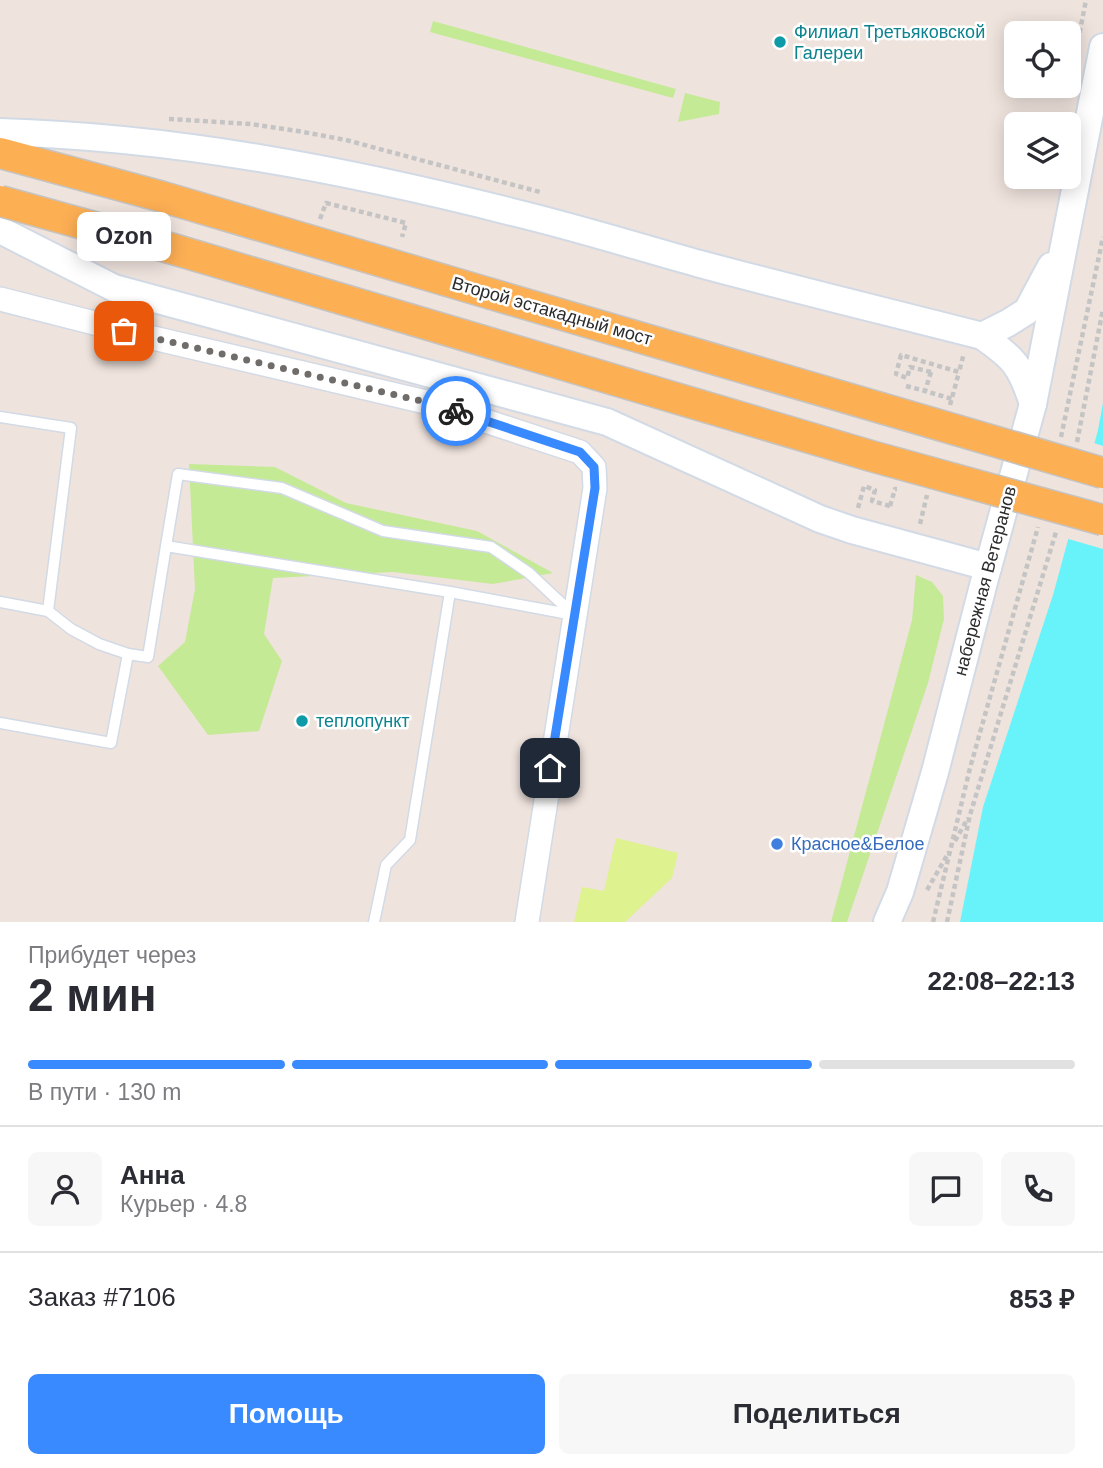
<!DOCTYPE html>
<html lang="ru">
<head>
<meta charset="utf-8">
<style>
  :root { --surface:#fff; --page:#f7f7f7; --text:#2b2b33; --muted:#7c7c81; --line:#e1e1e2; --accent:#398aff }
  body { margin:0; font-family:Arial,sans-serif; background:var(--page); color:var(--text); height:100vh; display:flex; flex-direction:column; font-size:26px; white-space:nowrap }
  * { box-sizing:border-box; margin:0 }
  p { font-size:23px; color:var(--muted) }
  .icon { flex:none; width:38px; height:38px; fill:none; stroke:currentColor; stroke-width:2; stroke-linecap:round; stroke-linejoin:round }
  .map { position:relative; height:922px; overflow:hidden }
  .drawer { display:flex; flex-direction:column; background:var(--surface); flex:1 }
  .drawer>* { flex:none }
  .fabs { position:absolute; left:1004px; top:21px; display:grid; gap:14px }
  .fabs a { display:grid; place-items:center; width:77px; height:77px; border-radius:10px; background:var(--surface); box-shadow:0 4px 18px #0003; font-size:35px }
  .pin { position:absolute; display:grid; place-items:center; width:60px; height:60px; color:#fff; margin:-30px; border-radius:14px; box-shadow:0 4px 10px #0006 }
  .courier { position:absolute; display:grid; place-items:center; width:70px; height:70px; margin:-35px; border:5px solid #398aff; border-radius:50%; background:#fff; color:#222; box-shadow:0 2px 9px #0007 }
  .bubble { position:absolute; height:49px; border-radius:10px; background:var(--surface); box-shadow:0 4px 18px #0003; font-size:23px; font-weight:700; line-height:49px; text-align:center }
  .overview em { font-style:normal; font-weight:700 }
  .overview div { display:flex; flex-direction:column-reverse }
  .overview { display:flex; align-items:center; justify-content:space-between; height:119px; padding:0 28px }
  h1 { font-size:46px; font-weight:700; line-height:52px }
  .bar { display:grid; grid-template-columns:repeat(4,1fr); gap:10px 7px; align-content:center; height:84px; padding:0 28px }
  .bar i { height:9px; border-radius:5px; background:var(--line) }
  .bar .on { background:var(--accent) }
  .bar p { grid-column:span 4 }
  .line { display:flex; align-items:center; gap:18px; padding:0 28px; border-top:2px solid var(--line) }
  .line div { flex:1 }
  .round { display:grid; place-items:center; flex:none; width:74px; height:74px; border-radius:10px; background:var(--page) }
  .cta { display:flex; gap:14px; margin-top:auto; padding:14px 28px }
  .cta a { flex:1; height:80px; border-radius:10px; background:var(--accent); color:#fff; font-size:28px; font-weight:700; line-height:80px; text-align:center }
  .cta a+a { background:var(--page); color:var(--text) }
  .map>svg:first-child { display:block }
  .green { fill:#c5ea95 }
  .pitch { fill:#def290 }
  .water { fill:#67f3f9 }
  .pier { fill:#efe3dd }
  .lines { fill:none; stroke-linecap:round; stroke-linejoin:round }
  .service-casing { stroke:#d2dae5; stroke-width:13 }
  .tertiary-casing { stroke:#d2dae5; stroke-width:26 }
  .secondary-casing { stroke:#d2dae5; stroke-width:30 }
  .primary-casing { stroke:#c4c4c4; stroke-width:33 }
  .path { stroke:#c4c4c4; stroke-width:4.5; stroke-dasharray:5 3.5; stroke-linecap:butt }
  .service { stroke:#fff; stroke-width:10 }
  .tertiary { stroke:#fff; stroke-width:23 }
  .secondary { stroke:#fff; stroke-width:26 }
  .primary { stroke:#fdaf54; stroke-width:30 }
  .primary-bridge-casing { stroke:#c4c4c4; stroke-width:33; stroke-linecap:butt }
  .path-bridge { stroke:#c4c4c4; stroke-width:4.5; stroke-dasharray:5 3.5; stroke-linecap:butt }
  .primary-bridge { stroke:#fdaf54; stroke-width:30 }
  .done { stroke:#706c6a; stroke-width:7; stroke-dasharray:0 12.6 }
  .route { stroke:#398aff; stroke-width:9 }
  .culture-dot { fill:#0f9aa8; stroke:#fff; stroke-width:2.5 }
  .shop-dot { fill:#3f7fe0; stroke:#fff; stroke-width:2.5 }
  .labels { text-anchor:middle; stroke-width:5; stroke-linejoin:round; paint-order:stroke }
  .culture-label { font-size:18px; fill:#0d838f; stroke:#fff; text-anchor:start }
  .street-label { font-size:18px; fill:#2c2c2c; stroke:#fff }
  .shop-label { font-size:18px; fill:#366cbe; stroke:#fff; text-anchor:start }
</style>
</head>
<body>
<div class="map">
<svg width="1103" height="922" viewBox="0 0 1103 922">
  <rect width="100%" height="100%" fill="#efe3dd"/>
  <g class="green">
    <polygon points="433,21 676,89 673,98 430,32"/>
    <polygon points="685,93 720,102 719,114 678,122"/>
    <polygon points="189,464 275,467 346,503 477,531 553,573 493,584 393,572 273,578 264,634 282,661 259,731 208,735 158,666 185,642 195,589"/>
    <polygon points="916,575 932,582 943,596 944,619 928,683 847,922 831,922 912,620"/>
  </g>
  <polygon class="pitch" points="616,838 678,853 672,878 625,922 574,922 582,887 604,891"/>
  <polygon class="water" points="1103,403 1103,922 960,922 983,807 1053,595 1098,430"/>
  <polygon class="pier" points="1091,442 1103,446 1103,549 1065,538"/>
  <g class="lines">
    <defs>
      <g id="service">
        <polyline points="0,417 71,428 48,611"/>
        <polyline points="166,546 178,474 282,488 383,531 491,547 529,573 574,615"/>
        <polyline points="450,592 574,615"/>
        <polyline points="0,602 48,611 71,629 99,644 128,654 148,657 166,546 450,592 410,840 386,865 374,922"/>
        <polyline points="0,723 111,743 128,654"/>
      </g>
      <polyline id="tertiary" points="0,299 149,337 434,404 580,452 594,467 595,488 527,922"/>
      <g id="secondary">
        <path d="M0,132C175,137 347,170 516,213C578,228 639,247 700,264C793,289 888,312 982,336C1014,358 1021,366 1033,404"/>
        <polyline points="0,230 114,288 607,422 820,519 852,530 988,567"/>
        <polyline points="982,336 1008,323 1027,311 1051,266"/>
        <polyline points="887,922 900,892 935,772 984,582 1033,404 1103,47"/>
      </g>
      <polyline id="primary" points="0,153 163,197 488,293"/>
    </defs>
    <use href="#service" class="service-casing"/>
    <use href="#tertiary" class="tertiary-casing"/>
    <use href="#secondary" class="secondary-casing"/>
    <use href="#primary" class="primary-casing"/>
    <g class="path">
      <polyline points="1078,41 1086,0"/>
      <polyline points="169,119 251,124 298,131 346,140 540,192"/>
      <polyline points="320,219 326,203 406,223 402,237"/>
      <polyline points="931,372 910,367 907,378 896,374 901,355 959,372 964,353"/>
      <polyline points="906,386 925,391"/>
      <polyline points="950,405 959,372"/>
      <polyline points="1061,437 1103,237"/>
      <polyline points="1077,442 1103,309"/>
      <polyline points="858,508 864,486 875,490 872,501 890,506"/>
      <polyline points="920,524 927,495"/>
      <polyline points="955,841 968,818"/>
      <polyline points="927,890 949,852"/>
      <polyline points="933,922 970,768 1038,527"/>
      <polyline points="947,922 970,815 1056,532"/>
    </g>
    <use href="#service" class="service"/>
    <use href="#tertiary" class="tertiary"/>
    <use href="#secondary" class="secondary"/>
    <use href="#primary" class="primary"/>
    <defs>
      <g id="primary-bridge">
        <polyline points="0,201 173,249 871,456 1103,520"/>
        <polyline points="488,293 1103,473"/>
      </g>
    </defs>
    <use href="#primary-bridge" class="primary-bridge-casing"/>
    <g class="path-bridge">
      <polyline points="931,372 925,391 952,399"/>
      <polyline points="890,506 895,489 897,489"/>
    </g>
    <use href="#primary-bridge" class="primary-bridge"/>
  </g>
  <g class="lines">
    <polyline class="done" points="124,331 434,404 456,411"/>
    <polyline class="route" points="456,411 580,452 594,467 595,488 550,768"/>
  </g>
  <g class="culture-dot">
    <circle cx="780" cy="42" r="7"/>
    <circle cx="302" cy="721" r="7"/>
  </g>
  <circle class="shop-dot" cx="777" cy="844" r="7"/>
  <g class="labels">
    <g class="culture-label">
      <text x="794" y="38">Филиал Третьяковской<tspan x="794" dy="21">Галереи</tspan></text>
      <text x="316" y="727">теплопункт</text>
    </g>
    <g class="street-label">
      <text transform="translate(552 311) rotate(16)" y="6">Второй эстакадный мост</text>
      <text transform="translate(985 581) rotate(-75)" y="6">набережная Ветеранов</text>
    </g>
    <g class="shop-label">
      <text x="791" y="850">Красное&amp;Белое</text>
    </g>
  </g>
</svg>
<div class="fabs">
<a><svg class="icon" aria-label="locate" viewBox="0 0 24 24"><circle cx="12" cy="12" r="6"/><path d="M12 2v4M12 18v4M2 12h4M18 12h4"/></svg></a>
<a><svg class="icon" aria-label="layers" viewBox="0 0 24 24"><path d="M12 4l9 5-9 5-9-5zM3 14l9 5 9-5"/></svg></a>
</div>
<div class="pin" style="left:124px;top:331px;background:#ea580c"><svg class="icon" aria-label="bag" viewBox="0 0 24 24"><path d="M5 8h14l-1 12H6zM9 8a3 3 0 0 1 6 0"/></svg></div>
<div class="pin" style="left:550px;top:768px;background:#1f2937"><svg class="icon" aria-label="home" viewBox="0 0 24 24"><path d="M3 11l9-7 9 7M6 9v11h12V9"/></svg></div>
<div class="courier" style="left:456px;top:411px"><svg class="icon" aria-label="bike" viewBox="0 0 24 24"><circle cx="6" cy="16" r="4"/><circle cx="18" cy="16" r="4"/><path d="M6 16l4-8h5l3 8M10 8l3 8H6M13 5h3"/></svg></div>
<div class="bubble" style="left:77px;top:212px;width:94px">Ozon</div>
</div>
<section class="drawer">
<div class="overview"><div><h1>2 мин</h1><p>Прибудет через</p></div><em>22:08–22:13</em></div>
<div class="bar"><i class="on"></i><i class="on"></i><i class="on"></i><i></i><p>В пути · 130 m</p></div>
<div class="line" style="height:126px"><a class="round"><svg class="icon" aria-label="person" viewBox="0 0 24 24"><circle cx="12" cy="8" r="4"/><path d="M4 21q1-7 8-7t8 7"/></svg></a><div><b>Анна</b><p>Курьер · 4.8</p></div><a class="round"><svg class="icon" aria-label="chat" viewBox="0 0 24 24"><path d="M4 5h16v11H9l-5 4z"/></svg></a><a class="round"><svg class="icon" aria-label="phone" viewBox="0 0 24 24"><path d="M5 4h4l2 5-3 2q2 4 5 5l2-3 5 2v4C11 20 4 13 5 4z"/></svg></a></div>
<div class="line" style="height:91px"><div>Заказ #7106</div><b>853 ₽</b></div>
<div class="cta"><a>Помощь</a><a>Поделиться</a></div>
</section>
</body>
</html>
